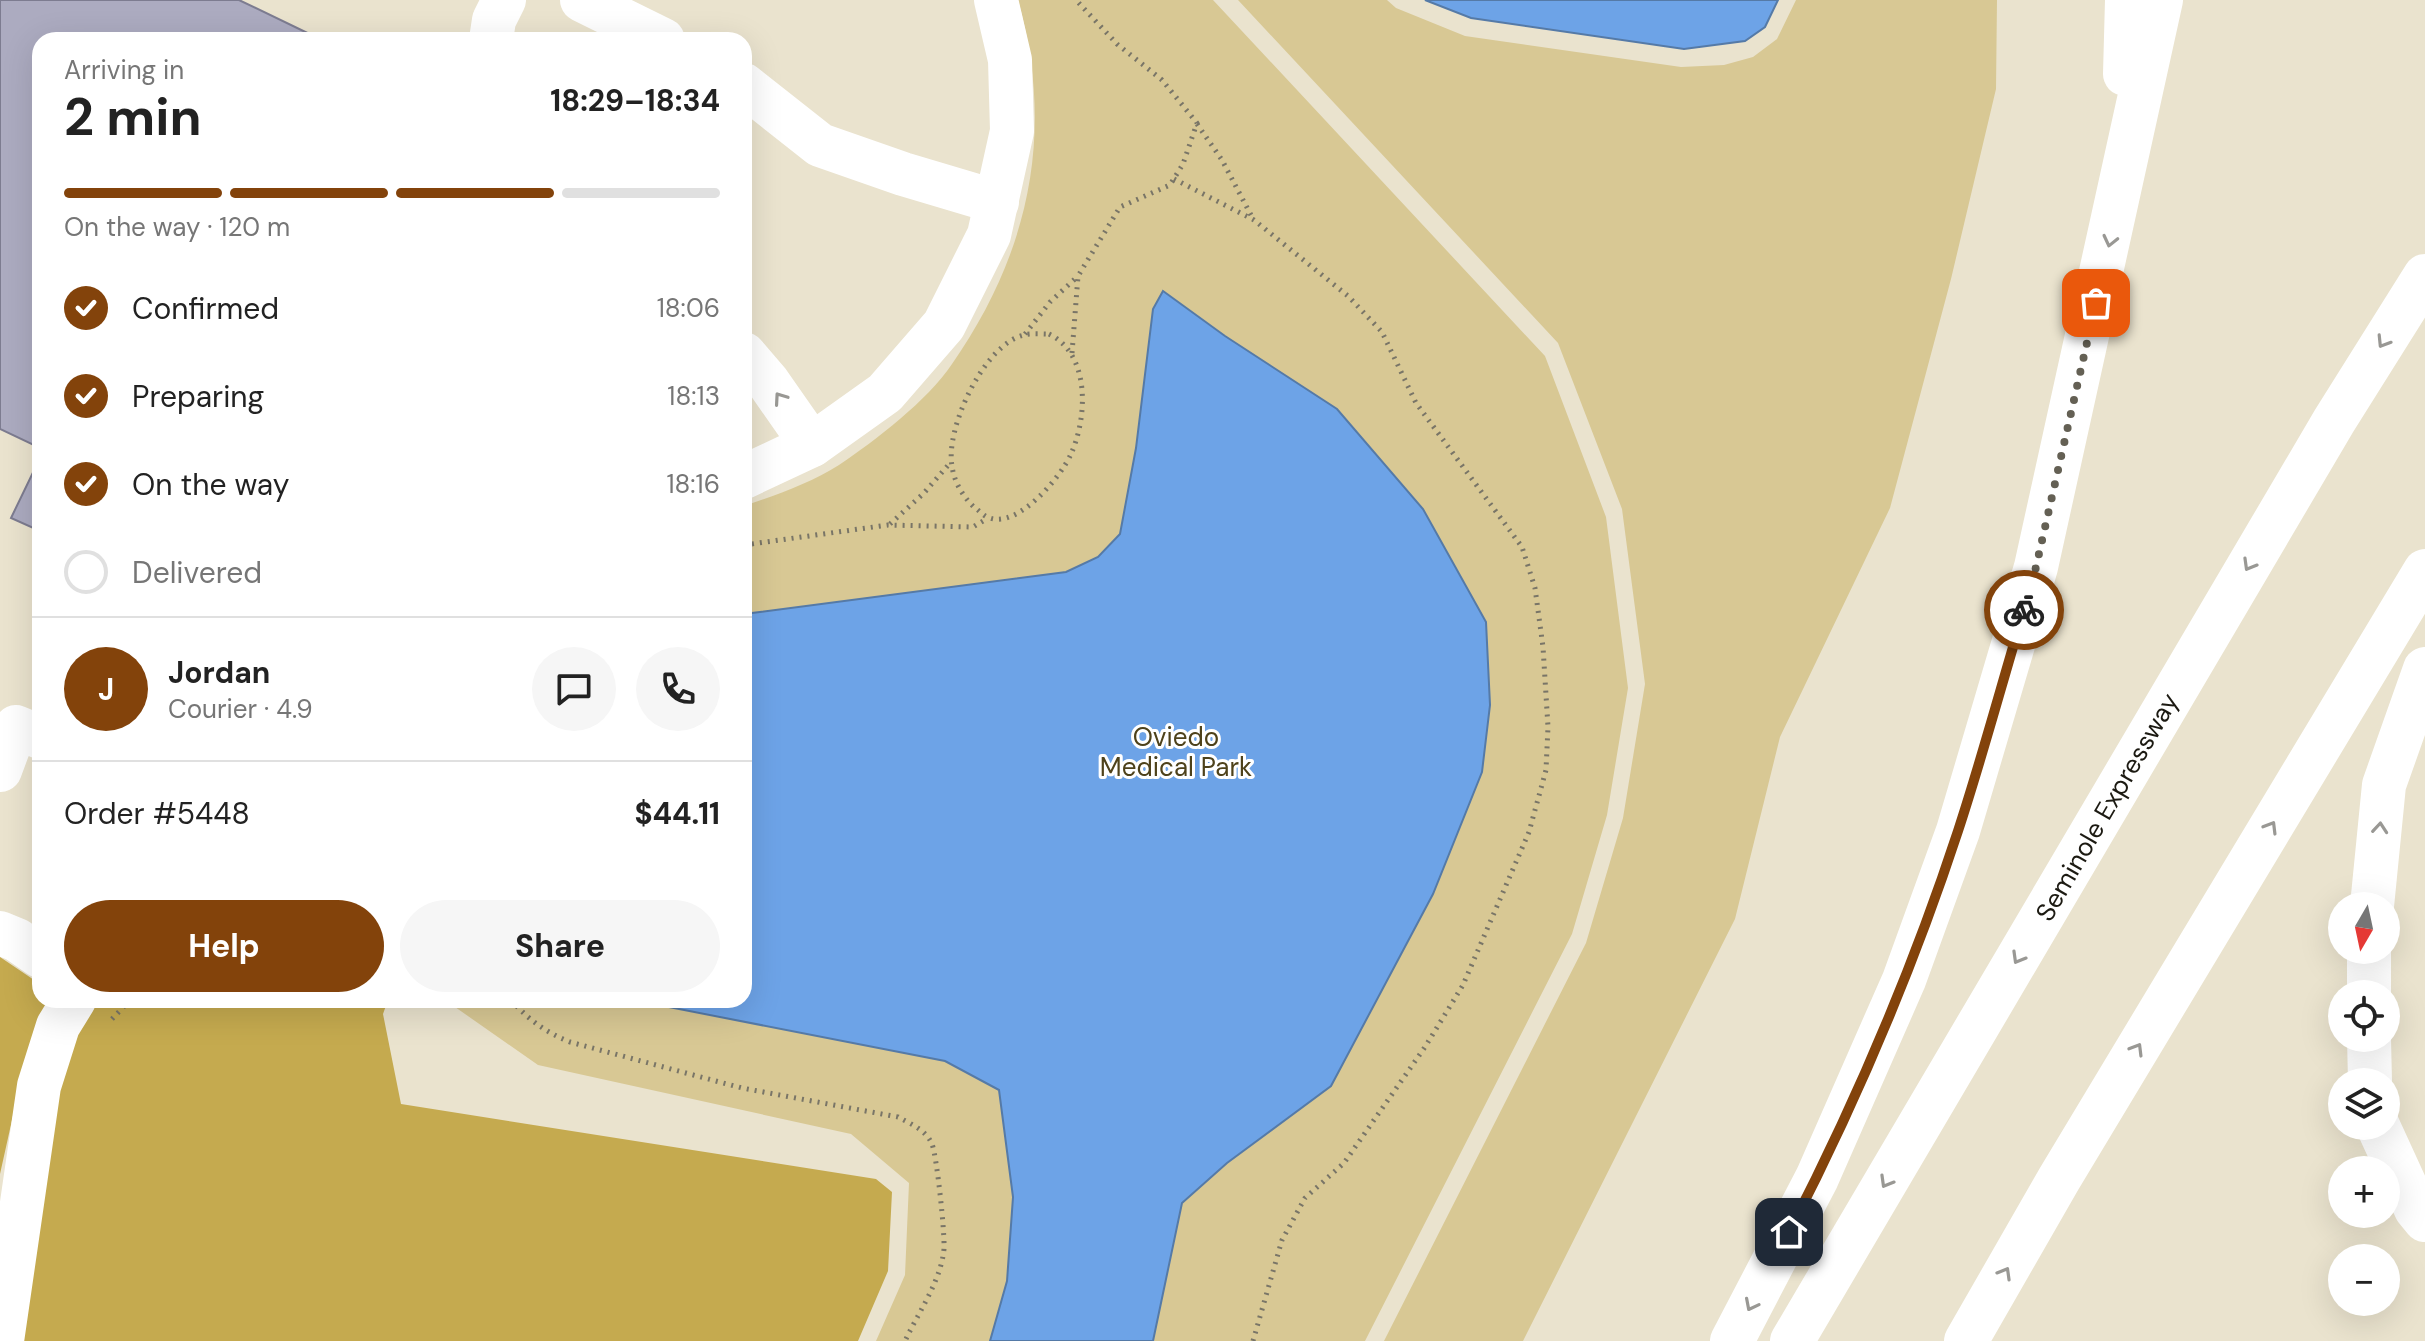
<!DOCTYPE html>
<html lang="en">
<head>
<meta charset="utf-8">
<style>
  :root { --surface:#fff; --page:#f6f6f6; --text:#222; --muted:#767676; --line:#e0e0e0; --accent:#83430b }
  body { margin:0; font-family:"DM Sans",sans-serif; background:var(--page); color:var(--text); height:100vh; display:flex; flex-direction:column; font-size:30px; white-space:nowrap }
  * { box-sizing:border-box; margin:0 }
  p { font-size:26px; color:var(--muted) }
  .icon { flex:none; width:44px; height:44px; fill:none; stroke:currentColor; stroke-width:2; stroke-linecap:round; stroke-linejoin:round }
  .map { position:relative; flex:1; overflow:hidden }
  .drawer { position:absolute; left:32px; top:32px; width:720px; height:976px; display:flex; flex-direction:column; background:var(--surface); border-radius:24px; box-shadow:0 8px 32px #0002 }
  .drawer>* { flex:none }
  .needle { width:52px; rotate:189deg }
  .controls { position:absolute; left:2328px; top:892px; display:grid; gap:16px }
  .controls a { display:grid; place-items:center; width:72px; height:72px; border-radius:50%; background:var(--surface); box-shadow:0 8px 32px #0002; font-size:40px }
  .pin { position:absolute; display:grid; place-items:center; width:68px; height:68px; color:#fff; margin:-34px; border-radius:16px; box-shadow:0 4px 12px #0006 }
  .courier { position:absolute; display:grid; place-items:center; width:80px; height:80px; margin:-40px; border:6px solid #83430b; border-radius:50%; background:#fff; color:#222; box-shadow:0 2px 10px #0007 }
  .overview em { font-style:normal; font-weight:700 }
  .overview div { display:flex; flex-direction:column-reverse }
  .overview { display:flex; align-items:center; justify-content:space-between; height:136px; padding:0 32px }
  h1 { font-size:52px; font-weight:700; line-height:60px }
  .bar { display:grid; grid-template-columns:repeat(4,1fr); gap:12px 8px; align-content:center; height:96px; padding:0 32px }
  .bar i { height:10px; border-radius:6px; background:var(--line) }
  .bar .current { background:var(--accent) }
  .bar p { grid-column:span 4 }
  .line { display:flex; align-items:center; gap:20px; padding:0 32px; border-top:2px solid var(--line) }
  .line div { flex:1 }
  .round { display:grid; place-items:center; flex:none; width:84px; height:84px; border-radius:42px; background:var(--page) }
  ol { padding:0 32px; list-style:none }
  li { display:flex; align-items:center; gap:24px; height:88px }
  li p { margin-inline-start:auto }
  li .icon { padding:8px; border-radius:50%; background:var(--accent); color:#fff; stroke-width:4 }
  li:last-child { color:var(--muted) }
  li i { width:44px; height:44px; border:4px solid var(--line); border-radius:50% }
  .button { display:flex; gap:16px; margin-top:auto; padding:16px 32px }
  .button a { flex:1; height:92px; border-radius:48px; background:var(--accent); color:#fff; font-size:32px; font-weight:700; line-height:92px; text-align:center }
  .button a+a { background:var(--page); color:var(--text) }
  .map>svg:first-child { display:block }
  .green { fill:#d8c894 }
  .forest { fill:#c5aa4f }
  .water { fill:#6da3e7; stroke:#557aa7; stroke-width:2 }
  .building { fill:#acabc0; stroke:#7d7c90; stroke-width:2 }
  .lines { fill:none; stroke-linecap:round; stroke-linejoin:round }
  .path { stroke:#797567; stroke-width:5; stroke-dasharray:2 6; stroke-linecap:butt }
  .minor { stroke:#fff; stroke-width:44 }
  .highway { stroke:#fff; stroke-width:44 }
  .oneway { stroke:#999894 }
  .done { stroke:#646054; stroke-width:8; stroke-dasharray:0 14.4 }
  .route { stroke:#83430b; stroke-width:10 }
  .labels { text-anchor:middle; stroke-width:6; stroke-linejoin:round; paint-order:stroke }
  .park-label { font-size:26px; fill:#4e421b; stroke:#fff }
  .street-label { font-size:26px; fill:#1c1a12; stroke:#fff }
</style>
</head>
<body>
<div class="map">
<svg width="2425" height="1341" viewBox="0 0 2425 1341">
  <rect width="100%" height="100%" fill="#eae3ce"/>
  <g class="green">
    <path d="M1018,0H1213L1545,356L1606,517L1628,688L1607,815L1572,934L1365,1341H876L905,1275L909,1183L851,1134L538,1065L445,1000H744V506C776,495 811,483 839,465C876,440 927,401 952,364C1030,252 1055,132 1018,0Z"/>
    <polygon points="1238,0 1387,0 1396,8 1465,36 1681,67 1724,65 1753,57 1777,39 1796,0 1997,0 1996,89 1951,279 1890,508 1780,737 1735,919 1523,1341 1384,1341 1586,943 1623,818 1645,684 1622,509 1558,343"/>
  </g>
  <g class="forest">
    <polygon points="0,957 40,984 40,1000 51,1000 20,1084 0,1174"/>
    <polygon points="99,1000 388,1000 383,1014 401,1104 876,1179 892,1192 888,1271 858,1341 21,1341 58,1091 75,1036"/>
  </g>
  <g class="water">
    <polygon points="1425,0 1778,0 1765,27 1745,41 1684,49 1471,18"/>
    <polygon points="1163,291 1225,336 1337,409 1423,509 1486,622 1490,705 1482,772 1433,894 1331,1086 1227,1163 1182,1203 1153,1341 990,1341 1007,1281 1013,1197 999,1090 945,1061 633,1000 744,1000 744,614 1066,572 1098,557 1120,534 1136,448 1153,309"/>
  </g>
  <g class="building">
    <polygon points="0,0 239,0 322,40 40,40 40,448 0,429"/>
    <polygon points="40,458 40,531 11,518"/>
  </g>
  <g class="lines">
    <g class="path">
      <polyline points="1197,124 1222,160 1253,219"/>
      <polyline points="1174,179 1254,220 1348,296 1382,332 1416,403 1522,547 1535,588 1543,647 1548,727 1546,770 1529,832 1463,985 1425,1047 1344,1163 1305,1198 1282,1240 1253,1341"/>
      <polyline points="1025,334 1050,302 1077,277"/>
      <path d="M1049,334C1090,354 1088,416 1071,454C1061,477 1018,528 990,518C984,517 980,511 975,508C963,497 954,482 952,466C945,429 984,344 1024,335C1031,333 1041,334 1049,334Z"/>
      <polyline points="1072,353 1078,276 1120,207 1170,185 1183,164 1197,123 1162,80 1117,44 1076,0"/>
      <polyline points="890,524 924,493 950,463"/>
      <polyline points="744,545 888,525 973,527 988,518"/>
      <path d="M511,1000C529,1020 545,1032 570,1042L742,1088L898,1117C911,1124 926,1130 932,1144C937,1157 945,1234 944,1249C941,1281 918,1313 905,1341"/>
      <polyline points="112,1019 130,1000"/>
    </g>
    <g class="minor">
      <polyline points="582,0 663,40"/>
      <polyline points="491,40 494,20 504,0"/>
      <polyline points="744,85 820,145 903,174 997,202"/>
      <polyline points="744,354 768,382 812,445"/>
      <polyline points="744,477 812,445 885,393 944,325 989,235 1012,131 1010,60 996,0"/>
      <polyline points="0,770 16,727 40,737"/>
      <polyline points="0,933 17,940 40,956"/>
      <polyline points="2,1341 39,1086 58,1026 74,1000"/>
    </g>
    <g class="highway">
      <polyline points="2125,74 2127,0"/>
      <polyline points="2372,906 2384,785 2425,669"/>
      <polyline points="2369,950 2369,994"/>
      <polyline points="2369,1038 2370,1082"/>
      <polyline points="2378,1126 2416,1209 2425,1220"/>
      <polyline points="1732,1341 1817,1178 1904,980 1958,831 2036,567 2161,0"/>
      <polyline points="1792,1341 2334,421 2425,276"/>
      <polyline points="1966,1341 2059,1179 2425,571"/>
    </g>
  </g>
  <defs><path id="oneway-chevron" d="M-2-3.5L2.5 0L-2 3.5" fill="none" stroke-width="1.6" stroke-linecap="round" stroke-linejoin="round" transform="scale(2)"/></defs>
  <g class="oneway">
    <use href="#oneway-chevron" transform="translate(2110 241) rotate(103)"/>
    <use href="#oneway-chevron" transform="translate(2383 342) rotate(122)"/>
    <use href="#oneway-chevron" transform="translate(780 398) rotate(-125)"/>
    <use href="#oneway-chevron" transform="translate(2249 565) rotate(120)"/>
    <use href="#oneway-chevron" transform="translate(2271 827) rotate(-59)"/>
    <use href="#oneway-chevron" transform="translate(2380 828) rotate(-85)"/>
    <use href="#oneway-chevron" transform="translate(2018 958) rotate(120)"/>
    <use href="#oneway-chevron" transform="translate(2137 1049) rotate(-59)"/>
    <use href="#oneway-chevron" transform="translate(1886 1182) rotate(120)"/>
    <use href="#oneway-chevron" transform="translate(2005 1273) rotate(-60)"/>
    <use href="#oneway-chevron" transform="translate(1751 1305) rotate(117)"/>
  </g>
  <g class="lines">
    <polyline class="done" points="2024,610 2036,567 2096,303"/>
    <path class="route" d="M1789,1232C1855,1104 1913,968 1958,831C1982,758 2002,683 2024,610"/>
  </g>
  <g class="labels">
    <g class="park-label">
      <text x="1176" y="746">Oviedo<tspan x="1176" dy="30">Medical Park</tspan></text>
    </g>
    <g class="street-label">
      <text transform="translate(2107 807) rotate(-60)" y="9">Seminole Expressway</text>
    </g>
  </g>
</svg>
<div class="controls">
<a><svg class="needle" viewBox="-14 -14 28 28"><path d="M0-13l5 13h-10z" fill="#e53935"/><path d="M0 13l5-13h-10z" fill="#767676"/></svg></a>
<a><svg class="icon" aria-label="locate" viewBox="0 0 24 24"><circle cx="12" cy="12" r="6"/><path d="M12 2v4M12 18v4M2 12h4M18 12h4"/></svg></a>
<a><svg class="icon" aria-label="layers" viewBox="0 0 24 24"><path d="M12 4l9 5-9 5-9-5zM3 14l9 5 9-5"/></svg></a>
<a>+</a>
<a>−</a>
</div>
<div class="pin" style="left:2096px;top:303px;background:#ea580c"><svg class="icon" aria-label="bag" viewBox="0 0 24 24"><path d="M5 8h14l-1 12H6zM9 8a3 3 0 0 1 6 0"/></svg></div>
<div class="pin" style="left:1789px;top:1232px;background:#1f2937"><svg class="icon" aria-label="home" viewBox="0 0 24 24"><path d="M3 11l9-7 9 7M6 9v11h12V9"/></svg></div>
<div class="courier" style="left:2024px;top:610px"><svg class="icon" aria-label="bike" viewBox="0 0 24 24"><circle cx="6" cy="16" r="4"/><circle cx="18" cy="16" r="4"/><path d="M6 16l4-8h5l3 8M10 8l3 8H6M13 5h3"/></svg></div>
<section class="drawer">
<div class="overview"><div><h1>2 min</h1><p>Arriving in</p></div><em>18:29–18:34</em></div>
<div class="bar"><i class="current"></i><i class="current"></i><i class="current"></i><i></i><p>On the way · 120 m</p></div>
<ol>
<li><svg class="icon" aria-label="check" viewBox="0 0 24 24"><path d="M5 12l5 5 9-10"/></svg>Confirmed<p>18:06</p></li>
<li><svg class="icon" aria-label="check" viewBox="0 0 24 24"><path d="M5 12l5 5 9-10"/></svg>Preparing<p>18:13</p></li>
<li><svg class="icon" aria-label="check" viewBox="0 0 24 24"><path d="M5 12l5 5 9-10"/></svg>On the way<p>18:16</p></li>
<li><i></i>Delivered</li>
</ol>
<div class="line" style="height:144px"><b class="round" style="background:var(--accent);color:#fff">J</b><div><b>Jordan</b><p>Courier · 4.9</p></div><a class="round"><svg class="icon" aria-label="chat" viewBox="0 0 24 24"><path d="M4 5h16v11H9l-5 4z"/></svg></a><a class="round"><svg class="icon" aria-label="phone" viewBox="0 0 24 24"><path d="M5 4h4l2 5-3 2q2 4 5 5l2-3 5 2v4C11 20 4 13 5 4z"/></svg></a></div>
<div class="line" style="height:104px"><div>Order #5448</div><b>$44.11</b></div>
<div class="button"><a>Help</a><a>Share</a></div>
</section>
</div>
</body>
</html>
